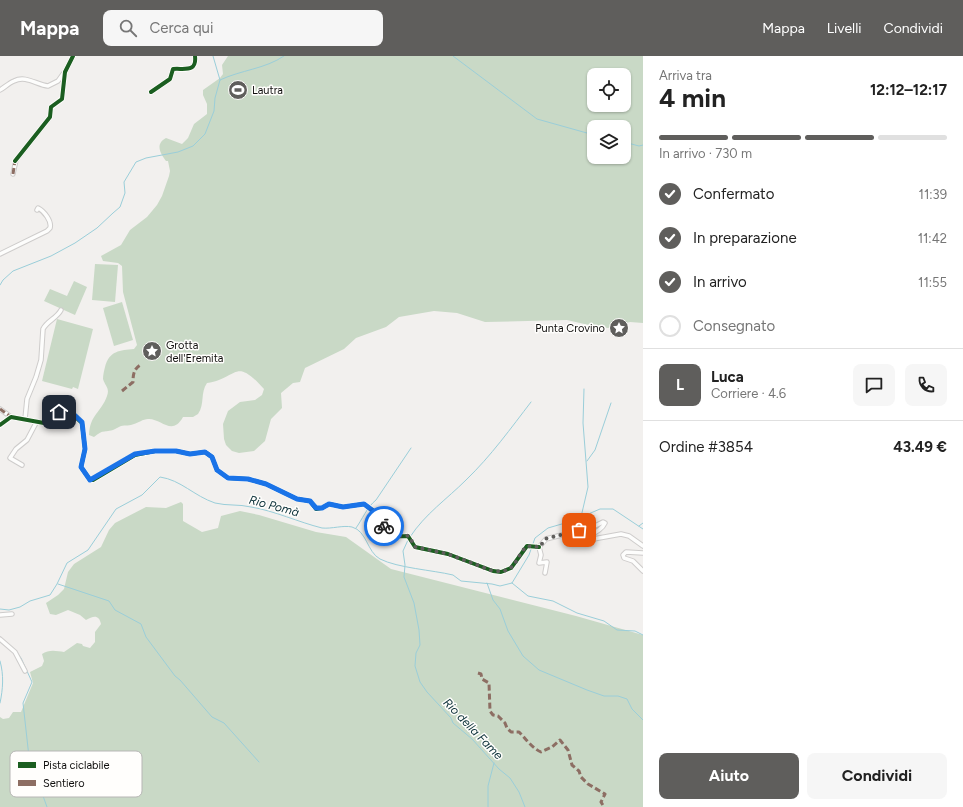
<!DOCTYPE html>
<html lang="it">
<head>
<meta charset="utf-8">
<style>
  :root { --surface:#fff; --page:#f6f6f6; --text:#222; --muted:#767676; --line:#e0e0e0; --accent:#5f5e5c }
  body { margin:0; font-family:Figtree,sans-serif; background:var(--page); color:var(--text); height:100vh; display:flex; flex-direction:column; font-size:15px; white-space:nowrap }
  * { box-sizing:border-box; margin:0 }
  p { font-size:13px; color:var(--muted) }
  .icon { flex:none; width:22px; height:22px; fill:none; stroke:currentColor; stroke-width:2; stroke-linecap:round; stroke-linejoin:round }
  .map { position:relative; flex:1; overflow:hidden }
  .details { display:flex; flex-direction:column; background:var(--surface); width:320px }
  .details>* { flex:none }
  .tools { position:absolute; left:587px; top:12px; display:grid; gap:8px }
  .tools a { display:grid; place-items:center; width:44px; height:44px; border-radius:8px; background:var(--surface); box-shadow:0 1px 3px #0004; font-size:20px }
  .pin { position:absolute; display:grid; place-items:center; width:34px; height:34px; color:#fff; margin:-17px; border-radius:8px; box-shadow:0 2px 6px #0006 }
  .courier { position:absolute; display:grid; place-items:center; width:40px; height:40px; margin:-20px; border:3px solid #1a73e8; border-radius:50%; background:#fff; color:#222; box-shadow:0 1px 5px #0007 }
  .summary em { font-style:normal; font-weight:700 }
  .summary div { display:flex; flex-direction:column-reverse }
  .summary { display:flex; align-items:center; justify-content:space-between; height:68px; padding:0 16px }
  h1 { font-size:26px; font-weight:700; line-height:30px }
  .bar { display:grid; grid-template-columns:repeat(4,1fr); gap:6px 4px; align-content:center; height:48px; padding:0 16px }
  .bar i { height:5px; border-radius:3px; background:var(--line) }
  .bar .current { background:var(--accent) }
  .bar p { grid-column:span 4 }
  .line { display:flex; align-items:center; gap:10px; padding:0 16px; border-top:1px solid var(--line) }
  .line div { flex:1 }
  .round { display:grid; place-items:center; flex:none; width:42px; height:42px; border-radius:8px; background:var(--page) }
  ol { padding:0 16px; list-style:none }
  li { display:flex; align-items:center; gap:12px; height:44px }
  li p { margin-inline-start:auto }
  li .icon { padding:4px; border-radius:50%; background:var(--accent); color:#fff; stroke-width:4 }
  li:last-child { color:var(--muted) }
  li i { width:22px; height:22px; border:2px solid var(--line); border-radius:50% }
  .primary-button { display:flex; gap:8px; margin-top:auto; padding:8px 16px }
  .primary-button a { flex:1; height:46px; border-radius:8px; background:var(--accent); color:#fff; font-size:16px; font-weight:700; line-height:46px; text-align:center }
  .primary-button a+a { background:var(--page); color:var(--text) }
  header { display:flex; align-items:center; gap:24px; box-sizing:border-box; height:56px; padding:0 20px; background:var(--accent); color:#fff }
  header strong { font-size:19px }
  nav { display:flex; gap:22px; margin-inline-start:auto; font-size:14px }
  .search { width:280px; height:36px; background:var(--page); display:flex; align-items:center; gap:10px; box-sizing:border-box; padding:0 14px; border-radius:8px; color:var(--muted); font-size:15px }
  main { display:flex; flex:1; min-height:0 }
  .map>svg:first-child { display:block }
  .green { fill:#c9d9c6; fill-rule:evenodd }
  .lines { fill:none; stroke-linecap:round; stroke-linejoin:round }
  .stream { stroke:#9aced9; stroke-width:1 }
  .street-casing { stroke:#cecccb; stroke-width:5.5 }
  .street { stroke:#fdfdfc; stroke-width:3.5 }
  .quiet { stroke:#8d6e63; stroke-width:3; stroke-dasharray:6 3; stroke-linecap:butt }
  .cycleway-casing { stroke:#fffefc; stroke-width:6 }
  .cycleway { stroke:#1b5e20; stroke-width:4 }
  .done { stroke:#5f5e5c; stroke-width:4; stroke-dasharray:0 7.2 }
  .route { stroke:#1a73e8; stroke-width:5 }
  .labels { text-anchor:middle; stroke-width:3; stroke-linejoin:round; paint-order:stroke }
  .poi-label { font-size:11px; fill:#100f0e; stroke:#fffefc; text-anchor:start }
  .water-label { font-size:12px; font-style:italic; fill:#0b3038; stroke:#fffefc }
  .key { fill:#fffefc; stroke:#b7b6b5; stroke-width:1 }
  .key-label { font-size:11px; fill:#100f0e }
</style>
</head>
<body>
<header>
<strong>Mappa</strong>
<div class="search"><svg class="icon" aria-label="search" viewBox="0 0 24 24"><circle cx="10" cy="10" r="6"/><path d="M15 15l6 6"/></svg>Cerca qui</div>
<nav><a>Mappa</a><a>Livelli</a><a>Condividi</a></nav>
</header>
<main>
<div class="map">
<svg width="643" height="751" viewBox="0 0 643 751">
  <rect width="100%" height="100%" fill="#f2f0ee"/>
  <g class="green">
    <path d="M228,0H643V267L630,266L608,272L593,270L567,264L485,266L457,257L434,255L399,261L386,271L356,282L344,293L305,312L300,326L293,327L281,337L282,352L271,363L265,385L254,395L239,397L232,395L226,389L224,383L223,368L228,355L240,346L255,344L262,339L264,333C234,300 239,322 207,327C200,337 205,348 198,358L193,361H183C172,381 161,362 148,363C143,363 138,367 134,368C130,370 125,369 121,370C118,371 116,373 113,374C102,377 104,373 94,381L89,379C90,358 101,357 107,340C110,332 105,330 103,323C103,319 104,315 105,311C109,295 120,294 134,293L137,289L123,236L122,210L118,207L103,205L101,200L121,189L130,174L147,161L157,149L162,140L169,120L170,115L168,105H166C160,97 155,88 166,82L182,88L188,82L194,68L207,58V48L203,39V34L220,22L223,18L222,9ZM594,19H624V49H594ZM594,71H624V101H594Z"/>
    <polygon points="95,208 118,209 115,246 92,244"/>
    <polygon points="74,225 87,231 75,259 44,245 50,233 67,240"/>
    <polygon points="122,246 133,284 114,290 103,252"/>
    <polygon points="57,263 93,273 78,333 73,331 72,333 42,325"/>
    <path d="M181,446L183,448V465L202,476L218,472L221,460L240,455L259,459L316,476L346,481L391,513L576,560L643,579V751H0V661L3,663L9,662L13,656H21L33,627L30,616L42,610L44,605L42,598C49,593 57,595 64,596L77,587L82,588L83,590L90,592L95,586V576L101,568C99,558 93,560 86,564L80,559L68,554L56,559L50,558L46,547L58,539L64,533L68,516L74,508L101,491L109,474L115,467L146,451L166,452Z"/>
  </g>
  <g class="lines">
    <g class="stream">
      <polyline points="213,0 220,24"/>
      <polyline points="453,0 537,63 594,79"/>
      <polyline points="624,86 639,90 643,89"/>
      <path d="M0,229L3,224L13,215L51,200L75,187L97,172L113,157L120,151L125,137L124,126L136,106L146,102L178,96L193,90L205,78L214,55L215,42L220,24C241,14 265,13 284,0"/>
      <polyline points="587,405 595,394 611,347"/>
      <polyline points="581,461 588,431 583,367 584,333"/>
      <polyline points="639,470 643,467"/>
      <path d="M356,472C362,464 367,451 376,444L411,392"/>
      <path d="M410,481C425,458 447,443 466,424C491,400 511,372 531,346"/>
      <polyline points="408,484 403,495 405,509 404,521 414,547 419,574 420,589 416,597 415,610 420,626 427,636 451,662 453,667 472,683 499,713 510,722 519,736 525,751"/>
      <polyline points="487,527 493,544 500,553 508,575 523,600 539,614 587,634 604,640 618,640 627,643 632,653 643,664"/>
      <polyline points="512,527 528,540 553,545 577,557 604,565 617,574 635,575 643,579"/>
      <polyline points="58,528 109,545 115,554 141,568 146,581 175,620 180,624 212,661 224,667 259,706"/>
      <path d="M0,553L9,554L20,551L30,545L50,539L57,528L67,507L88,494L116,453L142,439L160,421C181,424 194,440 215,447C227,450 239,448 251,451C275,455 298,466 322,472C332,473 343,469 352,471C367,475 367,496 380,503C398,512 432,514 453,519L461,525L492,528L500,530L512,527L529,499L535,482L548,472L572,465L600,453H613L643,473"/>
      <polyline points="12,591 21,602 32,626 23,647 29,701 47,751"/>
      <path d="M0,605C4,619 3,633 0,647"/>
      <polyline points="488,751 488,730 494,707"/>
    </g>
    <defs>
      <g id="street">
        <path d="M0,34C5,31 9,27 14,25C26,19 37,29 48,30L58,25L63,18"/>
        <path d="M151,36L170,23L173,13C184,12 197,17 195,0"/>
        <polyline points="13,118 16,104 50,61 51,51 62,43 65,16 73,0"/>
        <path d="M0,198L47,175L50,172C52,165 44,155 38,152L37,154"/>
        <polyline points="0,353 11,361"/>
        <path d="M25,363L27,343L36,321L41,304L43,273C47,265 57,262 61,254"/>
        <path d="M0,369L11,361L44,367L50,361L67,353L82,367L85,393L81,411L90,424H93L135,399L155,395H176L190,398L205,396L212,401L217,414L228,422L248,423L266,428L297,443L310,445L316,453L322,452L329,448L343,451L364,448L380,460C388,480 384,481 408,480L415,491L448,498L493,515L501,516L511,512L527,490L539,491"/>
        <polyline points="22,409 10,402 16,393 27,384 36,367"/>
        <path d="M539,491L546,483L593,471L603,466L605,467C602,474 594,477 587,481L588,484L621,478L629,480L643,490"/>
        <polyline points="539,491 541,499 539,507 547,506 545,517"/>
        <polyline points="643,497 626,496 623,499 624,502 633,505 643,515"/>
        <polyline points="0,559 12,558"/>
        <polyline points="0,583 15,596 25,615"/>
      </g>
    </defs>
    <use href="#street" class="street-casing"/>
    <use href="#street" class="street"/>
    <g class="quiet">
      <polyline points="13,118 15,105"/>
      <path d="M122,335L133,326C133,318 134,312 142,308"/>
      <polyline points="0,353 11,361"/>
      <path d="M478,617L481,618L482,623L489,627L490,655L493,659L498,660L505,667L507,672L511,676H519C526,683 532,692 541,696L552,691L560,684L568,694L572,709L579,715L581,721L588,728L605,738L601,746L604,751"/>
    </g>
    <defs>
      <g id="cycleway">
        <path d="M151,36L170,23L173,13C184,12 197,17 195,0"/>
        <polyline points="15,105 50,61 51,51 62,43 65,16 73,0"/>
        <path d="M0,369L11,361L44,367L50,361L67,353L82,367L85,393L81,411L90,424H93L135,399L155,395H176L190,398L205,396L212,401L217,414L228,422L248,423L266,428L297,443L310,445L316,453L322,452L329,448L343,451L364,448L380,460C388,480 384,481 408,480L415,491L448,498L493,515L501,516L511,512L527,490L539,491"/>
      </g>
    </defs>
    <use href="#cycleway" class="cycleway-casing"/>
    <use href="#cycleway" class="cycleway"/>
  </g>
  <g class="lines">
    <path class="done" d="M384,470C389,486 398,478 409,480L415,491L448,498L493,515C517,518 514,502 527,490L540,491L545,483L579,474"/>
    <polyline class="route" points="59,356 66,353 68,353 82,366 85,393 81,411 90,424 135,398 155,395 176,395 190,398 205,396 212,401 217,414 228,422 248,423 266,428 297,443 310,445 316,452 322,452 329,448 343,451 364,448 380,460 384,470"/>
  </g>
  <defs>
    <symbol id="stadium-disc" viewBox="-11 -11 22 22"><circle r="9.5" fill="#5f5e5c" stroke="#fffefc"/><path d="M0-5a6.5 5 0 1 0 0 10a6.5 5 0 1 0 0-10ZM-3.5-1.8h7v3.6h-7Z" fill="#fff"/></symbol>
    <symbol id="sight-disc" viewBox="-11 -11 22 22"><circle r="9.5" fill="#5f5e5c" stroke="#fffefc"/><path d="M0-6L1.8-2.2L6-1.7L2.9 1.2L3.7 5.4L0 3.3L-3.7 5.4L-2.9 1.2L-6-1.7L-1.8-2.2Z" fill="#fff"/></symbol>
  </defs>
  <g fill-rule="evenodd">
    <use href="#stadium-disc" x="227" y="23" width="22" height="22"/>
    <use href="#sight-disc" x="608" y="261" width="22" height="22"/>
    <use href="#sight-disc" x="141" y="284" width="22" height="22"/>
  </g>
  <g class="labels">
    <g class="poi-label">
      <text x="252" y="38">Lautra</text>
      <text x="605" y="276" text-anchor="end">Punta Crovino</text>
      <text x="166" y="293">Grotta<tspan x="166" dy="13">dell'Eremita</tspan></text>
    </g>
    <g class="water-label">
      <text transform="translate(274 450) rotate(15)" y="4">Rio Pomà</text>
      <text transform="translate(473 673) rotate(46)" y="4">Rio della Fame</text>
    </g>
  </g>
  <rect x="10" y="695" width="132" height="46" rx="6" class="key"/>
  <rect x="18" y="706" width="18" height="6" fill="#1b5e20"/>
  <rect x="18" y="724" width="18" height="6" fill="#8d6e63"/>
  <g class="key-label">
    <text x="43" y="713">Pista ciclabile</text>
    <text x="43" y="731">Sentiero</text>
  </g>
</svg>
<div class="tools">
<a><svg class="icon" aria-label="locate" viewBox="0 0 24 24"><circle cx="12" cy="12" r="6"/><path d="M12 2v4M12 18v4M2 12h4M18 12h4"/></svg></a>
<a><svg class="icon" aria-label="layers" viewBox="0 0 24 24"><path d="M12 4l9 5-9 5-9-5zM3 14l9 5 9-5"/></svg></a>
</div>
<div class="pin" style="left:579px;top:474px;background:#ea580c"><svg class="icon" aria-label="bag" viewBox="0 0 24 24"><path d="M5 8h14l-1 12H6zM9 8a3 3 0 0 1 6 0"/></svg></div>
<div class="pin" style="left:59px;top:356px;background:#1f2937"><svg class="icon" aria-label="home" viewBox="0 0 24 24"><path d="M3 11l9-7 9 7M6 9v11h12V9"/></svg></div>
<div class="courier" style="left:384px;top:470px"><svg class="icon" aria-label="bike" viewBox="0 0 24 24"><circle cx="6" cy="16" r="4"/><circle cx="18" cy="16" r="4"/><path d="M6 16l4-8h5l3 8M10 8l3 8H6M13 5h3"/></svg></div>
</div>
<section class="details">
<div class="summary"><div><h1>4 min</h1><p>Arriva tra</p></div><em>12:12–12:17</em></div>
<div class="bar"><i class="current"></i><i class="current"></i><i class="current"></i><i></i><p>In arrivo · 730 m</p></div>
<ol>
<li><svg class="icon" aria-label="check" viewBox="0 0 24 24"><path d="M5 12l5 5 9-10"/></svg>Confermato<p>11:39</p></li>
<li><svg class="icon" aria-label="check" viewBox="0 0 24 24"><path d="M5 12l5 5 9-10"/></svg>In preparazione<p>11:42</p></li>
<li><svg class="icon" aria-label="check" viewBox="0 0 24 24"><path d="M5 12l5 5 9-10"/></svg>In arrivo<p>11:55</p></li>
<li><i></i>Consegnato</li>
</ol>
<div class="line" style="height:72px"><b class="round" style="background:var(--accent);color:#fff">L</b><div><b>Luca</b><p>Corriere · 4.6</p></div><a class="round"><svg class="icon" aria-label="chat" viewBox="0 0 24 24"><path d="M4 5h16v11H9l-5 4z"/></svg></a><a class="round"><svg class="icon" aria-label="phone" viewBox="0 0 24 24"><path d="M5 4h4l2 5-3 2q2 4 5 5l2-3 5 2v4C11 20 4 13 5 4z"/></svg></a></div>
<div class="line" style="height:52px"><div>Ordine #3854</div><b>43.49 €</b></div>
<div class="primary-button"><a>Aiuto</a><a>Condividi</a></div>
</section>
</main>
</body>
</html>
